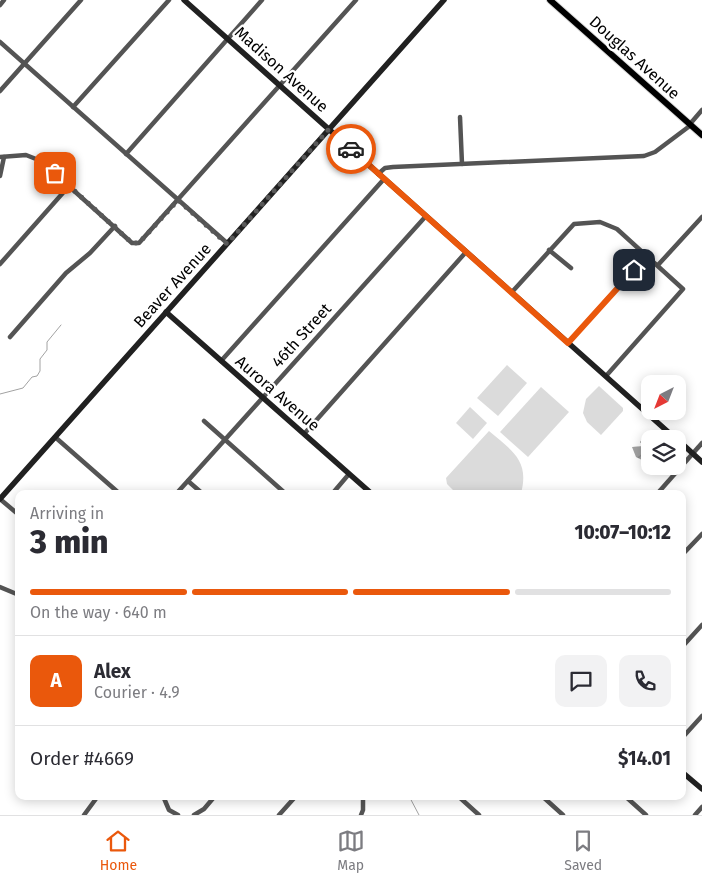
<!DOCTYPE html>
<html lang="en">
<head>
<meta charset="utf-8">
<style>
  :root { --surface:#fff; --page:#f2f2f3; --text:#2b2b33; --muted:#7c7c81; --line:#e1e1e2; --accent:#ea580c }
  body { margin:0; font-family:"Fira Sans",sans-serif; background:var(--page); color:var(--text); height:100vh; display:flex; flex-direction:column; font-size:19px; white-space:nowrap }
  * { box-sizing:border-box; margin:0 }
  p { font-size:16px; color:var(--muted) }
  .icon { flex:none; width:28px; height:28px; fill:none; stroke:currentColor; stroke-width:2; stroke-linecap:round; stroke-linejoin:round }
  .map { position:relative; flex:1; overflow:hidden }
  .details { position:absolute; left:15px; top:490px; width:671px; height:310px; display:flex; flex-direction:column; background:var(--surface); border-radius:10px; box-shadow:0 2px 12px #0003 }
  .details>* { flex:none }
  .needle { width:32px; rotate:222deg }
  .tools { position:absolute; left:641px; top:375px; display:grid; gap:10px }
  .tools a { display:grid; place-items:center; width:45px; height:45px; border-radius:10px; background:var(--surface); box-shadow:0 2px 12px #0003; font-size:25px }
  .pin { position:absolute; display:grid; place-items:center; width:42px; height:42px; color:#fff; margin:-21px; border-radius:10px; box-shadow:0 2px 8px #0006 }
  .courier { position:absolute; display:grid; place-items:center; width:50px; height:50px; margin:-25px; border:4px solid #ea580c; border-radius:50%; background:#fff; color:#222; box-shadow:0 1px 6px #0007 }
  .head em { font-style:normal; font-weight:800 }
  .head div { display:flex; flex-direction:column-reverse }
  .head { display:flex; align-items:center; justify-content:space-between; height:85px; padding:0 15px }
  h1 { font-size:32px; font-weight:800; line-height:38px }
  .bar { display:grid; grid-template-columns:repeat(4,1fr); gap:8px 5px; align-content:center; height:60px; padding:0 15px }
  .bar i { height:6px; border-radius:4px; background:var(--line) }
  .bar .active { background:var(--accent) }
  .bar p { grid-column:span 4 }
  .line { display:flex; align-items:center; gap:12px; padding:0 15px; border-top:1px solid var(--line) }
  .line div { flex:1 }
  .round { display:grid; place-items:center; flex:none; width:52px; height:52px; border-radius:10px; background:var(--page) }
  .tab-bar { display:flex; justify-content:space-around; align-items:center; height:70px; border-top:1px solid var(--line); background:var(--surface); font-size:14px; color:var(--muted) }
  .tab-bar a { display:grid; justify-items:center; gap:2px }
  .tab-bar .active { color:var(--accent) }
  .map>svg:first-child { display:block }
  .garden { fill:#dbdbdb }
  .water { fill:url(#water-waves) }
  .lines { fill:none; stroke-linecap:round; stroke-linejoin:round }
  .stream { stroke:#a2a2a2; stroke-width:1 }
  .primary-casing { stroke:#dbdbdb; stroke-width:8 }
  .street { stroke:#545454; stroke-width:4.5 }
  .secondary { stroke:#212121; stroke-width:5.5 }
  .primary { stroke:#000; stroke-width:6 }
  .done { stroke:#595959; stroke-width:5; stroke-dasharray:0 9 }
  .route { stroke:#ea580c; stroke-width:6 }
  .labels { text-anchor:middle; stroke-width:4.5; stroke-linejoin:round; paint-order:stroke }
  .street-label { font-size:16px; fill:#000; stroke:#fff }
</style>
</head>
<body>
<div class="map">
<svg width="702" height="815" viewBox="0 0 702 815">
  <defs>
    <pattern id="water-waves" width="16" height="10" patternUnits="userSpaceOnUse" patternTransform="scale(1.25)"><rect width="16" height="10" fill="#a2a2a2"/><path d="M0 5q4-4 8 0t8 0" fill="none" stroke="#8a8a8a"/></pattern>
  </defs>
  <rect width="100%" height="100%" fill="#fff"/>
  <g class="garden">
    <polygon points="507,365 527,383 498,416 477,398"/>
    <polygon points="599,386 623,408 623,411 601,435 587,422 583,413 586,399"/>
    <polygon points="541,387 569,412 528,457 500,432"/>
    <polygon points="470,407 487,423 473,439 456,423"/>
    <path d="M489,431C511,450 530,460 521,493L457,494L447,484L446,478Z"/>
  </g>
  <polygon class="water" points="647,434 652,439 650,439 650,461 644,461 636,457 632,447 643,446 640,442 642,439 646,443 647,441 644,438"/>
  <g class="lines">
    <g class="stream">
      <polyline points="0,394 23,388 32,377 37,376 40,371 40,359 47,350 47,342 61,325"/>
      <polyline points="409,796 419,815"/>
    </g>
    <defs>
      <polyline id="primary" points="550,0 702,135"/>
    </defs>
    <use href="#primary" class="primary-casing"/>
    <g class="street">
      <polyline points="0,5 4,0"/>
      <polyline points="0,42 227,243"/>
      <polyline points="0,91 81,0"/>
      <polyline points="73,107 169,0"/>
      <polyline points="460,117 462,164"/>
      <polyline points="690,124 702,110"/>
      <polyline points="126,154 262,0"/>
      <polyline points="0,157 26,155 41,161 132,243 139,243 356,0"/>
      <polyline points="378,174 385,168 393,167 644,156 655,152 691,125"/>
      <polyline points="0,176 4,157"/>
      <polyline points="549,250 571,268"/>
      <polyline points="0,264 69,186"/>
      <polyline points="658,265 702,217"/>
      <polyline points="512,292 574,224 600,222 617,229 683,289 606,376"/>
      <polyline points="10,337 66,273 90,253 115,226"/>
      <polyline points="568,343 647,255"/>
      <polyline points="221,361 384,179"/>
      <polyline points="204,421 286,494"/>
      <polyline points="304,434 466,252"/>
      <polyline points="55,437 120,494"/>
      <polyline points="188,481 203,494"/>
      <polyline points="176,494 426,216"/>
      <polyline points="332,494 349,474"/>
      <polyline points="657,494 702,443"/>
      <polyline points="0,499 19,515"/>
      <polyline points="682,555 702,534"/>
      <polyline points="0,587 19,595"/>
      <polyline points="682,647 702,625"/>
      <polyline points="682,738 702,716"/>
      <polyline points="163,796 169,810 178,815"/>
      <polyline points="458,796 479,815"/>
      <polyline points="542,796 563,815"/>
      <polyline points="625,796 646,815"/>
      <polyline points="84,815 98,796"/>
      <polyline points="194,815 204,809 215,796"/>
      <polyline points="279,815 296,796"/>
      <polyline points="361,815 363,810 363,796"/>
      <polyline points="695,815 702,807"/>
    </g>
    <g class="secondary">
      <polyline points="184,0 676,439"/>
      <polyline points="166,312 372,494"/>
      <polyline points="678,440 702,462"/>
      <polyline points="0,499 444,0"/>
      <polyline points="682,772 702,789"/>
    </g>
    <use href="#primary" class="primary"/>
  </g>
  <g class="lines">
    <polyline class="done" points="55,173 132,243 139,243 178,200 227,244 329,129 351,149"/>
    <polyline class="route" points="351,149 568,343 634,270"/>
  </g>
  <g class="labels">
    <g class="street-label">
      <text transform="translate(635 57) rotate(42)" y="6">Douglas Avenue</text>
      <text transform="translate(282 69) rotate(42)" y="6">Madison Avenue</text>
      <text transform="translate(172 285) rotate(-48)" y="6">Beaver Avenue</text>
      <text transform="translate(301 335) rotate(-48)" y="6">46th Street</text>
      <text transform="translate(278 393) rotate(41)" y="6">Aurora Avenue</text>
    </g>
  </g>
</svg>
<div class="tools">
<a><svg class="needle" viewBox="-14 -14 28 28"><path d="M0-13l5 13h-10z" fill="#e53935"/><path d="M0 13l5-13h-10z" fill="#7c7c81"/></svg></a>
<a><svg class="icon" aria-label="layers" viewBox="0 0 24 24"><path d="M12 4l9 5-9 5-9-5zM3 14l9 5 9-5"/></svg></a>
</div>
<div class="pin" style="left:55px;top:173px;background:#ea580c"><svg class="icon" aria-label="bag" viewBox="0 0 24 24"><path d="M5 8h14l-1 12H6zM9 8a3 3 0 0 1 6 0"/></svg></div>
<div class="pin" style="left:634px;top:270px;background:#1f2937"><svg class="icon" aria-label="home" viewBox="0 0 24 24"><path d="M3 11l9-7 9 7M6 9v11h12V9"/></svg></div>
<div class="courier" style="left:351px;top:149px"><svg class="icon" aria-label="car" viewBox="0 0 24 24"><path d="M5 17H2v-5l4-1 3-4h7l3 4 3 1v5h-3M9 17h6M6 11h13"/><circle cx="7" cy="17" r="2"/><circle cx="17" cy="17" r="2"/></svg></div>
<section class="details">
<div class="head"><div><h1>3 min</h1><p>Arriving in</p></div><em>10:07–10:12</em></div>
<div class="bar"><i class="active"></i><i class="active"></i><i class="active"></i><i></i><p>On the way · 640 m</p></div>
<div class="line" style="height:90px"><b class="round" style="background:var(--accent);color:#fff">A</b><div><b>Alex</b><p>Courier · 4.9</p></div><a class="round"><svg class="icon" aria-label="chat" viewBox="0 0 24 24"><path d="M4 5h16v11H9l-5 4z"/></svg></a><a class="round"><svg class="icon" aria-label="phone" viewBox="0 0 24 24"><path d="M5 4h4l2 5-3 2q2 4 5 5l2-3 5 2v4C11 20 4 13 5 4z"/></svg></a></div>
<div class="line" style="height:65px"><div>Order #4669</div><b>$14.01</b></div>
</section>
</div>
<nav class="tab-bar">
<a class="active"><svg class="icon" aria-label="home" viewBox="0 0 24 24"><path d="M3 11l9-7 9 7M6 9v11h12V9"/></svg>Home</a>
<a><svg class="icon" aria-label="map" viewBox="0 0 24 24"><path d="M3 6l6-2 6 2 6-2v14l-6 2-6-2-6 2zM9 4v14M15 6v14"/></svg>Map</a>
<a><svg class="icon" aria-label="saved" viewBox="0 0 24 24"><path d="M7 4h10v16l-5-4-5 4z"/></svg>Saved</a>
</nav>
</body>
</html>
